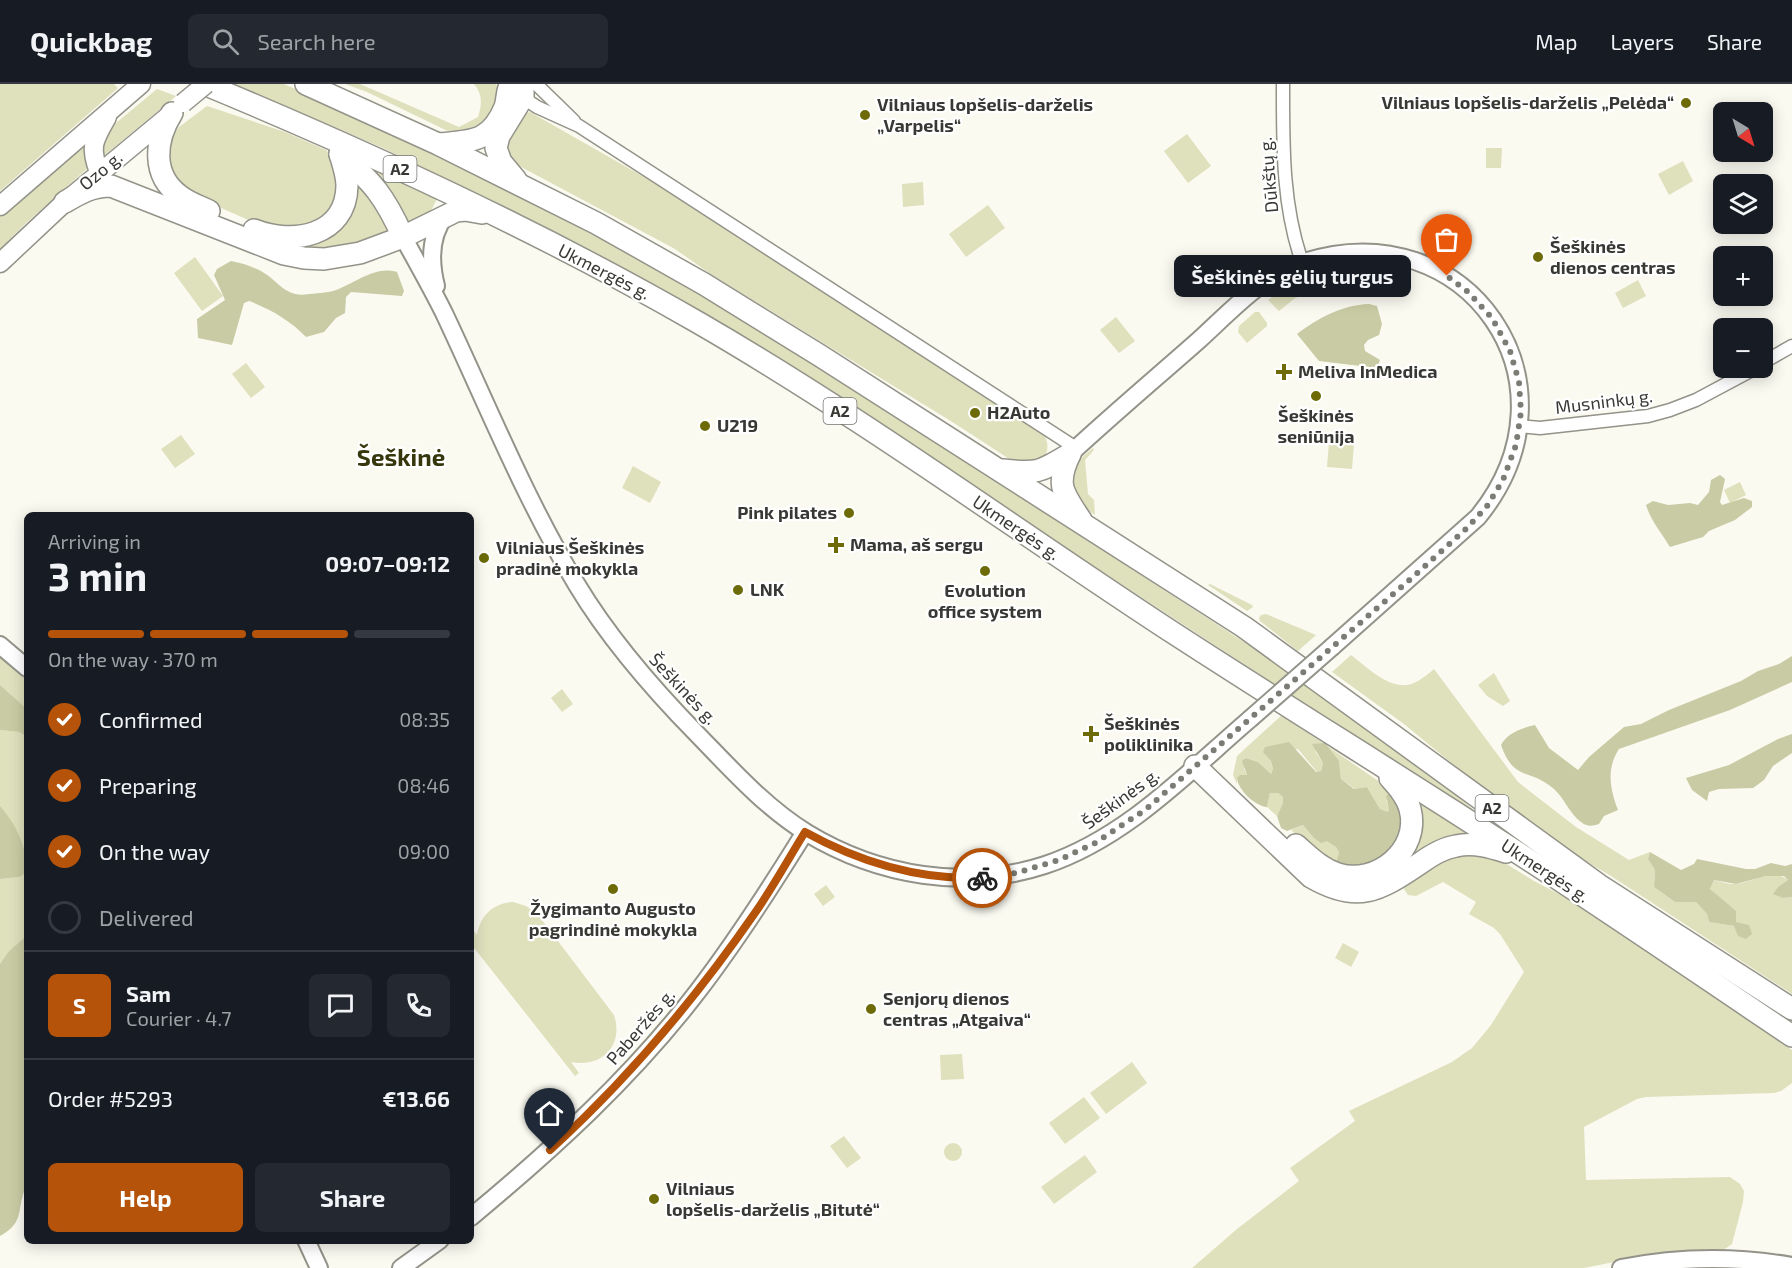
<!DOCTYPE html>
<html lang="en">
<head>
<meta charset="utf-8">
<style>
  :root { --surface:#171b24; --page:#242831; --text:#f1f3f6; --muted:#9ea1a6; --line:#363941; --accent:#b45309 }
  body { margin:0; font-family:"Exo 2",sans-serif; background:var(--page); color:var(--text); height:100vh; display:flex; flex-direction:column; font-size:22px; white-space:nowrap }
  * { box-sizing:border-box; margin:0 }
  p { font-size:20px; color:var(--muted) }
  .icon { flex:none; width:33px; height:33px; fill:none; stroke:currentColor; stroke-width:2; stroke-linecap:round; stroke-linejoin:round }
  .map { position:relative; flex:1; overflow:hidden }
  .panel { position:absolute; left:24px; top:428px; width:450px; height:732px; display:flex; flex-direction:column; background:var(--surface); border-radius:9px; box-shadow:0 3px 15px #0003 }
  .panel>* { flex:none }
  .needle { width:39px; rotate:142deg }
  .tools { position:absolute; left:1713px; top:18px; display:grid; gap:12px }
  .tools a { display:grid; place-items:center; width:60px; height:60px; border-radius:9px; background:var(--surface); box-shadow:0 3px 15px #0003; font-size:30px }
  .pin { position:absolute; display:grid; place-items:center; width:51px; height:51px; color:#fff; margin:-62px -26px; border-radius:50% 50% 50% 0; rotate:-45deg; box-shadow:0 0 6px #0007 }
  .pin .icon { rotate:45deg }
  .courier { position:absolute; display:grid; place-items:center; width:60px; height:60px; margin:-30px; border:4px solid #b45309; border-radius:50%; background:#fff; color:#222; box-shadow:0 2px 8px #0007 }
  .bubble { position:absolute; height:42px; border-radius:9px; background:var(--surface); box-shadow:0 3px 15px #0003; font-size:20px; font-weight:700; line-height:42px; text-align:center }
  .overview em { font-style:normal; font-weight:700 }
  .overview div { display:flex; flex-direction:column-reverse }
  .overview { display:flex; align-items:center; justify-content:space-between; height:102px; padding:0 24px }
  h1 { font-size:39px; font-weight:700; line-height:45px }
  .bar { display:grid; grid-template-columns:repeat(4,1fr); gap:9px 6px; align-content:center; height:72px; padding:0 24px }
  .bar i { height:8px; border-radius:4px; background:var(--line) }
  .bar .selected { background:var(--accent) }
  .bar p { grid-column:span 4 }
  .line { display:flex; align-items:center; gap:15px; padding:0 24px; border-top:2px solid var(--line) }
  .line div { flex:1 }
  .round { display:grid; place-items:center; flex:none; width:63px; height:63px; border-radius:9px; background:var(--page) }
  ol { padding:0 24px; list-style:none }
  li { display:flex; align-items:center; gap:18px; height:66px }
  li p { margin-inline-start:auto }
  li .icon { padding:6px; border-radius:50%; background:var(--accent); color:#fff; stroke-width:4 }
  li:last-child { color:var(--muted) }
  li i { width:33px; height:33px; border:3px solid var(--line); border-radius:50% }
  .cta { display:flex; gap:12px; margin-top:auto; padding:12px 24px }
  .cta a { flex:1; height:69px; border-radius:9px; background:var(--accent); color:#fff; font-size:24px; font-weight:700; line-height:69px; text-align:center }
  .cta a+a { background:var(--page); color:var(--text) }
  header { display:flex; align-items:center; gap:36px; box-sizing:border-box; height:84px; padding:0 30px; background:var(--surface); border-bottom:2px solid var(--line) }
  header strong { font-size:28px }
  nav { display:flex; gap:33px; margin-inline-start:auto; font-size:21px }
  .search { width:420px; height:54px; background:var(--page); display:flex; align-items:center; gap:15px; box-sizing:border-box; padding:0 21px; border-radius:9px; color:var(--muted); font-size:22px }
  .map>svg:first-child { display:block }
  .green { fill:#dfe0bc }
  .forest { fill:#c9cba4 }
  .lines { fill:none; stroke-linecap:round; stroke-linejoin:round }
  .street-casing { stroke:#93938a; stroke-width:15 }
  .secondary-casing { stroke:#93938a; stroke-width:20 }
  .primary-casing { stroke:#93938a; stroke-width:21 }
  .highway-casing { stroke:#93938a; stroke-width:24 }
  .street { stroke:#fff; stroke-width:12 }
  .secondary { stroke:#fff; stroke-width:16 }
  .primary { stroke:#fff; stroke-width:18 }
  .highway { stroke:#fff; stroke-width:21 }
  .secondary-bridge-casing { stroke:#93938a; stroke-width:20; stroke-linecap:butt }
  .primary-bridge-casing { stroke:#93938a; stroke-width:21; stroke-linecap:butt }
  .secondary-bridge { stroke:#fff; stroke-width:16 }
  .primary-bridge { stroke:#fff; stroke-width:18 }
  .done { stroke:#7c7c76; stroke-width:6; stroke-dasharray:0 10.8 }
  .route { stroke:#b45309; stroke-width:8 }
  .poi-dot { fill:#6c6b08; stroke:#fff; stroke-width:2 }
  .labels { text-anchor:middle; stroke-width:4.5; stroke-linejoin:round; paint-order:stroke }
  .shield { fill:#fff; stroke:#747471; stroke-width:1.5 }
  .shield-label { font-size:16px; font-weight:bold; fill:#383834 }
  .poi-label { font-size:18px; font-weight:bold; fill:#383834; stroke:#fff; text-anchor:start }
  .street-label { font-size:18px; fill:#383834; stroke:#fff }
  .district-label { font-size:24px; font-weight:bold; fill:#37370d; stroke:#fff }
</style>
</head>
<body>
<header>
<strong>Quickbag</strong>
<div class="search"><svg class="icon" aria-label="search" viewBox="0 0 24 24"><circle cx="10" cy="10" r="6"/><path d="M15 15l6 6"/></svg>Search here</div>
<nav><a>Map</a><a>Layers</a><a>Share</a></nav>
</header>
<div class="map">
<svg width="1792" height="1184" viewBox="0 0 1792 1184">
  <rect width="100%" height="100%" fill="#fafaf1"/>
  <g class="green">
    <polygon points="0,0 114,0 118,4 0,107"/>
    <polygon points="234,0 284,0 345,27 546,123 675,193 804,272 1376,644 1482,733 1340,643 968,400 534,139 383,64"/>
    <path d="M345,0H360L459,43L478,33C482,21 483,11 474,0H496L502,16L479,49L460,53L367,8Z"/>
    <polygon points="157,5 176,12 100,75 104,49"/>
    <polygon points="207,22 285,48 326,66 331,72 339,93 333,127 301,146 255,139 190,110 173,96 167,56 179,43"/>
    <path d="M530,28L667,106L1043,348C1048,358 1049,363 1045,373L1020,382L954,339L712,191L675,165L506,75L502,52L523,30Z"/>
    <polygon points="1187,50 1211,82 1188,99 1164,67"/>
    <polygon points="88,54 85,74 89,83 25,140 0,165 0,131"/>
    <polygon points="1486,64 1502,64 1501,84 1486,84"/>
    <polygon points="1683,77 1693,97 1669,111 1658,90"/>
    <polygon points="365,80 439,111 424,140 406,147"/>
    <polygon points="349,82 395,147 369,160 309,169 260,154 326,148"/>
    <polygon points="923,98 924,121 903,123 902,100"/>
    <polygon points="988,121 1005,144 966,173 949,150"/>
    <polygon points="195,173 223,212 202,227 174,189"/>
    <polygon points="1306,193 1302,201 1311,206 1294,215 1279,227 1268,216 1288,202"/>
    <polygon points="1638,196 1646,212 1623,224 1615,209"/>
    <polygon points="1255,228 1259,228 1267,239 1267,242 1247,259 1238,248 1239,242"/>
    <polygon points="1116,233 1135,257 1119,269 1100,246"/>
    <polygon points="246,279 265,303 251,314 232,290"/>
    <polygon points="181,351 195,370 175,384 161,365"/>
    <polygon points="1329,358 1354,360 1352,385 1327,383"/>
    <polygon points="1093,364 1094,366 1085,376 1088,410 1094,416 1095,431 1079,420 1066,394 1078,377"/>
    <polygon points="633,382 661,398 650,419 622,404"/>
    <polygon points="1740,398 1746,411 1730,419 1724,406"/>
    <polygon points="1210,500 1252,521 1253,523 1247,527 1208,501"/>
    <polygon points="1266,530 1316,551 1298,567 1260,537 1259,534 1261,531"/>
    <polygon points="0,571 27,594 27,625 0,601"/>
    <path d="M1351,571C1367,583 1392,609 1414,599C1421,596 1428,590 1434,585L1518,698L1576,743L1629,776L1650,768L1648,775L1655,786L1654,803L1675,818H1696L1707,830L1709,838L1734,842L1736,838L1721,815L1710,805L1714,796C1721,798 1728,800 1734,800C1751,800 1773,783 1788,796L1779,802L1783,814L1792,813V910L1611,792L1553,758L1500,719L1404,640L1332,588Z"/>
    <polygon points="1494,589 1510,617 1503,622 1487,612 1478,601"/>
    <polygon points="562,605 573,620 562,628 551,614"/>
    <polygon points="1282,631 1390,705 1396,711 1386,716 1390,725 1388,728 1380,725 1367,703 1355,705 1341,695 1339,677 1315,667 1323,679 1321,687 1317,688 1298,665 1264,668 1271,677 1273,686 1271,690 1258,678 1246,674 1244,685 1247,691 1237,694 1237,700 1233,691 1237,672"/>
    <polygon points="0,646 19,648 27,653 27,771 0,722"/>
    <polygon points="1270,709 1278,709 1283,713 1283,719 1277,732 1267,723"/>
    <polygon points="1413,712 1475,753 1419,774 1334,798 1329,793"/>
    <polygon points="1303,741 1313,753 1327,756 1336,763 1339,769 1338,784 1318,771 1291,746"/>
    <polygon points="1487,768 1534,797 1584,823 1724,916 1740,931 1792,966 1792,999 1781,1007 1774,1009 1646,1013 1637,1015 1584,1043 1586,1096 1730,1093 1740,1100 1744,1107 1743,1118 1732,1160 1722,1167 1649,1171 1584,1184 1192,1184 1237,1145 1299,1097 1290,1084 1355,1037 1349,1027 1452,978 1472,964 1491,941 1524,888 1500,850 1494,844 1469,830 1476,818 1443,798 1416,812 1408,811 1400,799 1438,774"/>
    <polygon points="27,788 27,851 8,868 0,880 0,795 20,793"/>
    <polygon points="826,801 835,813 823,822 814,810"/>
    <path d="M513,818L526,822L539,832L614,931C624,962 602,984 571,978L579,989L575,992L471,860V844L477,851C480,832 493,819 513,818Z"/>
    <polygon points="1343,859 1359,868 1351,883 1335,874"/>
    <polygon points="962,970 964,995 941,996 940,971"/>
    <polygon points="1132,978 1147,999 1106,1030 1090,1009"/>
    <polygon points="1084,1013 1100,1034 1065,1060 1049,1039"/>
    <polygon points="844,1052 861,1074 847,1084 830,1062"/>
    <circle cx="953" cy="1068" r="9"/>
    <polygon points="1085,1071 1097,1088 1054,1120 1041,1103"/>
  </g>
  <g class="forest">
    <path d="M231,177C242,179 251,182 261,187C280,198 285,214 309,210C318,209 328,209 336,206C355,199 376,181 397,188L404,207L402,212L351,208L346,213L345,229L336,234L324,248L306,253C291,237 270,225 249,217L244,219L232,261L198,254L197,235L225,216L214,191L217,185Z"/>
    <path d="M1369,220L1377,222L1382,240L1379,251L1368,256L1364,261L1365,267L1380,276L1377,284L1319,277L1297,250C1318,234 1342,221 1369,220Z"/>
    <path d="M1720,391L1725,395L1720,418L1722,421L1744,414L1752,417V423L1735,436L1709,447L1703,453L1670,463C1661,448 1651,437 1646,421L1653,417L1668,421L1690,419L1698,421L1709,408L1711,396Z"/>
    <path d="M1792,572V598L1730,626L1619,665C1606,685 1610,705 1618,726L1604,732L1599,740C1592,742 1587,743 1581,738C1570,730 1564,714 1554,705C1530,684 1514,698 1501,661C1507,649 1522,644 1535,641L1549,664L1578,686L1589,673L1624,643L1641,640L1669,626L1741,597L1758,587L1779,580Z"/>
    <polygon points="0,601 27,625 27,653 19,648 0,646"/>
    <polygon points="1792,650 1792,669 1773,682 1764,696 1753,704 1719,705 1709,708 1707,717 1692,706 1686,694 1729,681 1778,655"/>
    <path d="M1289,658L1316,688L1321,687L1323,679L1312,660L1325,659L1339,677L1341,695L1354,705L1367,703L1380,725L1388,728L1389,725L1386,712L1390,709L1396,711L1405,742L1380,782L1338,784L1337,776L1339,769L1336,763L1327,757L1321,759L1313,753L1303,741L1287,747L1281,744L1277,732L1283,719V713L1278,709H1270L1267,723C1255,722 1238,706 1237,694L1240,691H1247L1242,677L1246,674L1258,678L1271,690L1273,685L1271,677L1263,668L1265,663Z"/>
    <path d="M0,722C16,740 27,763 27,788L20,793L0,795Z"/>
    <polygon points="1650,768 1681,786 1694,780 1697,775 1746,785 1755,785 1771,779 1785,782 1792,780 1792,813 1783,814 1773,810 1779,802 1788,796 1784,792 1766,792 1736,800 1714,796 1710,805 1736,827 1736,838 1749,841 1752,850 1746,855 1738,852 1734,842 1709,838 1707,830 1696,818 1675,818 1654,803 1655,786 1648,775"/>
    <path d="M27,851V1101C15,1124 27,1137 0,1152V880L8,868Z"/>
  </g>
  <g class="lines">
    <defs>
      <g id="street">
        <polyline points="536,0 574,37"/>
        <path d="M1283,0C1283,61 1282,120 1302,178"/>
        <polyline points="519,11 537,23 579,42 1076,364"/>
        <polyline points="1762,279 1792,262"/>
        <polyline points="1519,342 1540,344 1648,332 1670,326 1696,316 1756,284"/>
      </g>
      <g id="secondary">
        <path d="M403,153C417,178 431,203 444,229C487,320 525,415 577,501C610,556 652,604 697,650C731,685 766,724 807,749C878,792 966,807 1045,781C1126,754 1187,689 1250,635"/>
        <path d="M436,202C430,178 429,153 445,132"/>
        <path d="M1070,370C1112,331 1156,294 1199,256C1230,228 1263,191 1304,178C1467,126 1587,299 1478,433L1332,563"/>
        <polyline points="0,561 27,584"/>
        <path d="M471,1133C553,1065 632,993 698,907C737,856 771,803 805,748"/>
        <polyline points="306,1156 319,1184"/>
        <polyline points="401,1184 440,1156"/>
        <path d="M1621,1184C1677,1173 1736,1172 1792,1182"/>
      </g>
      <g id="primary">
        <path d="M99,88C89,62 94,56 107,33"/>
        <polyline points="0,122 141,0"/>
        <polyline points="0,179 65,118 171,30"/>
      </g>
      <g id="highway">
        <path d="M204,0C373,70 541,148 699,239C863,334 1017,447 1175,550C1292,626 1411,699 1529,776C1617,833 1704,893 1792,952"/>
        <polyline points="306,0 438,60 596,139 704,200 819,271 1244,543 1599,801 1792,925"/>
        <path d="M172,29C155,56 151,91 180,112C189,119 199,122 209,127"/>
        <path d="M439,60C472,57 491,58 505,23C508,15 506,6 511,0"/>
        <path d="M340,70C373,98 385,113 403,153"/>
        <polyline points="516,96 501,78 496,64 499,52 523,13 523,0"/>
        <path d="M65,118C80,109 92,102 111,102L284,170L304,174L324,175L360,169L403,153L456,127L465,126L482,129"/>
        <path d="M254,146C292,161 346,153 347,102C347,91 343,80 340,70"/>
        <path d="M1070,370C1055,401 1063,409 1081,436"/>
        <path d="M1003,386C1038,390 1040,388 1070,370"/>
        <path d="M1195,682L1311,793C1357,820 1379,807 1419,780C1430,772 1443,764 1456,762C1474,758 1490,763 1506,768"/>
        <path d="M1296,761C1309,772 1321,785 1338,790C1376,802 1421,766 1410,725C1407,713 1398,703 1390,694"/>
      </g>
    </defs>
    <use href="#street" class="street-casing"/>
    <use href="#secondary" class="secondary-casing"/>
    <use href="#primary" class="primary-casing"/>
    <use href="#highway" class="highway-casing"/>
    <use href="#street" class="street"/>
    <use href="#secondary" class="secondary"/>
    <use href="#primary" class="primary"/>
    <use href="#highway" class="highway"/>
    <defs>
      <polyline id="secondary-bridge" points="1250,635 1332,563"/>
      <polyline id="primary-bridge" points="183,19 206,0"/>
    </defs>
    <use href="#secondary-bridge" class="secondary-bridge-casing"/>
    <use href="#primary-bridge" class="primary-bridge-casing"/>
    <use href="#secondary-bridge" class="secondary-bridge"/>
    <use href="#primary-bridge" class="primary-bridge"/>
  </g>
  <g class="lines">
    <polyline class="done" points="982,794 1016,789 1059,776 1095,759 1145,726 1414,492 1467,444 1487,422 1503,396 1516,361 1521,328 1519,298 1510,267 1492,234 1468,208 1447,192"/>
    <path class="route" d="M550,1066C628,995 697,913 757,826C774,801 789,774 805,748C861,779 918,796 982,794"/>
  </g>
  <g class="poi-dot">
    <circle cx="1686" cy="19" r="6"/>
    <circle cx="865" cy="31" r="6"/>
    <circle cx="1538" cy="173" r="6"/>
    <path d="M1281 279h6v6h6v6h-6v6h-6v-6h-6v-6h6z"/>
    <circle cx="1316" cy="312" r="6"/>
    <circle cx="975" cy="329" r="6"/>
    <circle cx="705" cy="342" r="6"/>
    <circle cx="849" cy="429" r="6"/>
    <path d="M833 452h6v6h6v6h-6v6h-6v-6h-6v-6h6z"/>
    <circle cx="484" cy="474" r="6"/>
    <circle cx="985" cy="487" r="6"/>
    <circle cx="738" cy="506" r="6"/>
    <path d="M1088 641h6v6h6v6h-6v6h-6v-6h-6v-6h6z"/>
    <circle cx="613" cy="805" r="6"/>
    <circle cx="871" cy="925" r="6"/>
    <circle cx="654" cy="1115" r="6"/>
  </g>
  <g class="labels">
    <g class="shield">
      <rect x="383.5" y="72" width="33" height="26" rx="4.5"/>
      <rect x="823.5" y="314" width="33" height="26" rx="4.5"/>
      <rect x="1475.5" y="711" width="33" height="26" rx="4.5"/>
    </g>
    <g class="shield-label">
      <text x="400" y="91">A2</text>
      <text x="840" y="333">A2</text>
      <text x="1492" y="730">A2</text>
    </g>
    <g class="poi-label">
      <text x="1674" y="25" text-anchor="end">Vilniaus lopšelis-darželis „Pelėda“</text>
      <text x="877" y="27">Vilniaus lopšelis-darželis<tspan x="877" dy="21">„Varpelis“</tspan></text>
      <text x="1550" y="169">Šeškinės<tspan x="1550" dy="21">dienos centras</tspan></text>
      <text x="1298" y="294">Meliva InMedica</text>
      <text x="987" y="335">H2Auto</text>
      <text x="1316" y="338" text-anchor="middle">Šeškinės<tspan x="1316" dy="21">seniūnija</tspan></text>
      <text x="717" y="348">U219</text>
      <text x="837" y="435" text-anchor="end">Pink pilates</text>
      <text x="850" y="467">Mama, aš sergu</text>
      <text x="496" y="470">Vilniaus Šeškinės<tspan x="496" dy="21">pradinė mokykla</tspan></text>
      <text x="750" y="512">LNK</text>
      <text x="985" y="513" text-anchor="middle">Evolution<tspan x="985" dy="21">office system</tspan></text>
      <text x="1104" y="646">Šeškinės<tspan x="1104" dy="21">poliklinika</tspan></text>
      <text x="613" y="831" text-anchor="middle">Žygimanto Augusto<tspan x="613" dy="21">pagrindinė mokykla</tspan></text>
      <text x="883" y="921">Senjorų dienos<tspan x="883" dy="21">centras „Atgaiva“</tspan></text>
      <text x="666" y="1111">Vilniaus<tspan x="666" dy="21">lopšelis-darželis „Bitutė“</tspan></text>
    </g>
    <g class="street-label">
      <text transform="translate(101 87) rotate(-40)" y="6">Ozo g.</text>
      <text transform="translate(1269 91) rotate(-95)" y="6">Dūkštų g.</text>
      <text transform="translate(604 188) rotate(27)" y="6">Ukmergės g.</text>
      <text transform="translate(1604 318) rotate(-7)" y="6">Musninkų g.</text>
      <text transform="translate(1016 444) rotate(34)" y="6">Ukmergės g.</text>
      <text transform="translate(683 605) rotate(47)" y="6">Šeškinės g.</text>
      <text transform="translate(1121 715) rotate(-36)" y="6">Šeškinės g.</text>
      <text transform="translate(1545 787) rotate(33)" y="6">Ukmergės g.</text>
      <text transform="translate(641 943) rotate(-49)" y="6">Paberžės g.</text>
    </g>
    <g class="district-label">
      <text x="401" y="382">Šeškinė</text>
    </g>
  </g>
</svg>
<div class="tools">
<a><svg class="needle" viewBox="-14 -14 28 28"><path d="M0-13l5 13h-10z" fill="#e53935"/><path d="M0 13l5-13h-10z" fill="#9ea1a6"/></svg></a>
<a><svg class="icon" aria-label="layers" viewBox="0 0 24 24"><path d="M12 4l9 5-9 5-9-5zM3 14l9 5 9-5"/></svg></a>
<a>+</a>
<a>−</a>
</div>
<div class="pin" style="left:1447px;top:192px;background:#ea580c"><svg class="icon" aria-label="bag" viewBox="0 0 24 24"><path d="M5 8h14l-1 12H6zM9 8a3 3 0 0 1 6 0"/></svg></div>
<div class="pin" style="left:550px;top:1066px;background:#1f2937"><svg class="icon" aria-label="home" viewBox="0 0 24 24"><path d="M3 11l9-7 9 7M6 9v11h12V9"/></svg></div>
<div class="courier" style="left:982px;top:794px"><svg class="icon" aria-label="bike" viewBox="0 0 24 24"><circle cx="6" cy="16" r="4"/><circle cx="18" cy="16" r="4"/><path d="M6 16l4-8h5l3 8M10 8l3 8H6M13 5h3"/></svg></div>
<div class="bubble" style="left:1174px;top:171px;width:237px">Šeškinės gėlių turgus</div>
<section class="panel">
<div class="overview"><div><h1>3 min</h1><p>Arriving in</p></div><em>09:07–09:12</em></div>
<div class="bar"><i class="selected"></i><i class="selected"></i><i class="selected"></i><i></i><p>On the way · 370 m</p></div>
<ol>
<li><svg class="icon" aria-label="check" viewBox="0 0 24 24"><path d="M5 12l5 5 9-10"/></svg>Confirmed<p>08:35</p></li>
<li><svg class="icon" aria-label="check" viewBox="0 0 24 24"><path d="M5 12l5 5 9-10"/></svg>Preparing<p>08:46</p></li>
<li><svg class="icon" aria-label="check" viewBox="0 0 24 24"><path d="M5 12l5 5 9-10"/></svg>On the way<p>09:00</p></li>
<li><i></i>Delivered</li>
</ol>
<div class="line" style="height:108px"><b class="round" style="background:var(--accent);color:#fff">S</b><div><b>Sam</b><p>Courier · 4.7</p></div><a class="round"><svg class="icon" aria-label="chat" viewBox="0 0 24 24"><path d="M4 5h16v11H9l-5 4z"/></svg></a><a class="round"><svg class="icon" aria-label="phone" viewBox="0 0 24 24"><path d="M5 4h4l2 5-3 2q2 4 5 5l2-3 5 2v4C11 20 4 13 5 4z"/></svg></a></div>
<div class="line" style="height:78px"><div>Order #5293</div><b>€13.66</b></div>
<div class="cta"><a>Help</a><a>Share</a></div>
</section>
</div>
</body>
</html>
